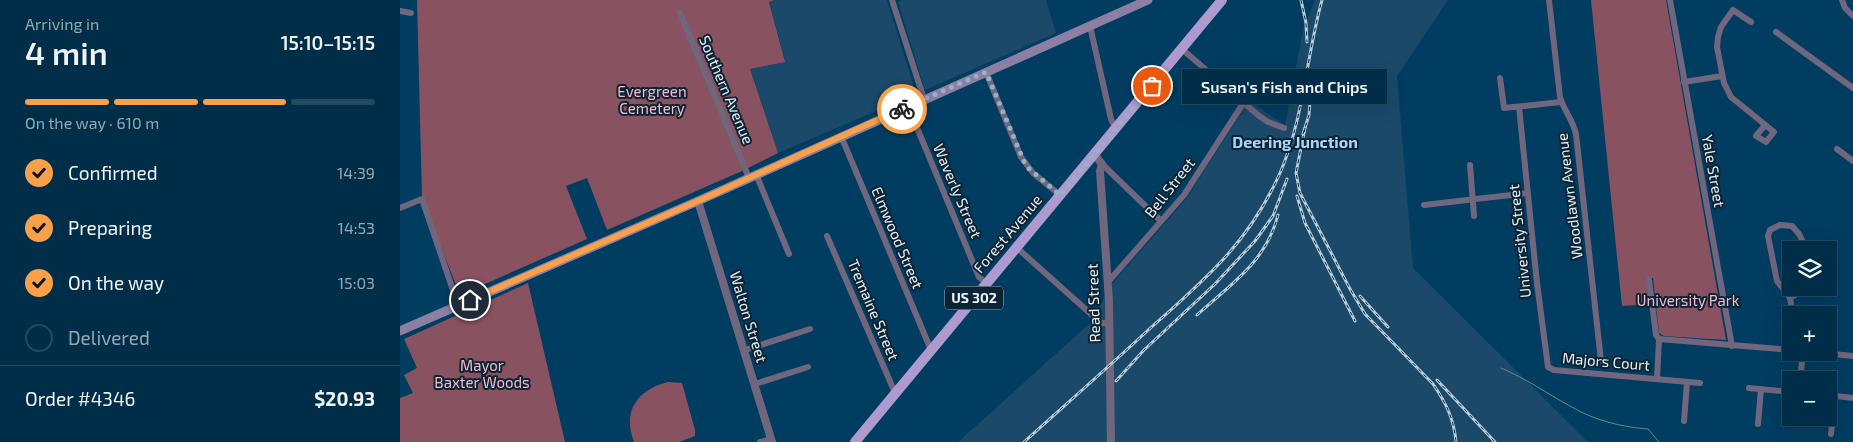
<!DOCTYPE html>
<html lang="en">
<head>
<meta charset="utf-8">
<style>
  :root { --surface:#002e49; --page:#0e3a53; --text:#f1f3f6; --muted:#95a8b4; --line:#224a61; --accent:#f8a14a }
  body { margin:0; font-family:"Exo 2",sans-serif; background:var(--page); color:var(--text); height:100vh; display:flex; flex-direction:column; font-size:19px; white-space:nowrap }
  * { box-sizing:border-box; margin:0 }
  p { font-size:16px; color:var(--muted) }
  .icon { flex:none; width:28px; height:28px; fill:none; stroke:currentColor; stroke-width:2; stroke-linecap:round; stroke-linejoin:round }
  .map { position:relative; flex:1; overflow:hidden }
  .side { display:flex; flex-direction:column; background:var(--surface); width:400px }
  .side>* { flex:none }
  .fabs { position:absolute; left:1382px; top:241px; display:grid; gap:10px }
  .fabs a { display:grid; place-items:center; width:55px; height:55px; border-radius:0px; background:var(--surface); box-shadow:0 5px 20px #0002,0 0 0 1px var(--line); font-size:25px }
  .pin { position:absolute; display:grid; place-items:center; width:42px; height:42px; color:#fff; margin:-21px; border:2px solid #fff; border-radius:50%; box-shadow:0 1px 5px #0007 }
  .courier { position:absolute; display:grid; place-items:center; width:50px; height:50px; margin:-25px; border:4px solid #f8a14a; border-radius:50%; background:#fff; color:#222; box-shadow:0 1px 6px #0007 }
  .bubble { position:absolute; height:35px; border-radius:0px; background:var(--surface); box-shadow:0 5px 20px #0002,0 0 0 1px var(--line); font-size:16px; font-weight:600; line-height:35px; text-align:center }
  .summary em { font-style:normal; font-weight:600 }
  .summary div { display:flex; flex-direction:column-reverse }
  .summary { display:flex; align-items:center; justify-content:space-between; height:85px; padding:0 25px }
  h1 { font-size:32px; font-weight:600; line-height:38px }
  .bar { display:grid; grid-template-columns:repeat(4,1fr); gap:8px 5px; align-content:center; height:60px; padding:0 25px }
  .bar i { height:6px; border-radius:4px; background:var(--line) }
  .bar .selected { background:var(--accent) }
  .bar p { grid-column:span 4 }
  .line { display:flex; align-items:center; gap:12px; padding:0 25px; border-top:1px solid var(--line) }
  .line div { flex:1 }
  ol { padding:0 25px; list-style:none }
  li { display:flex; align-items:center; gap:15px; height:55px }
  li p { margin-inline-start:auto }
  li .icon { padding:5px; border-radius:50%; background:var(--accent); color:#111; stroke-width:4 }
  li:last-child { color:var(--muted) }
  li i { width:28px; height:28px; border:2px solid var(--line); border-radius:50% }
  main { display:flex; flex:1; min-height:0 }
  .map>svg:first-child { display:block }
  .built { fill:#1a496a }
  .green { fill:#895261 }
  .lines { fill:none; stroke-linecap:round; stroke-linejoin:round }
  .stream { stroke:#5d8d89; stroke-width:1 }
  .minor { stroke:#70677e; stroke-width:6 }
  .tertiary { stroke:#70677e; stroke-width:8 }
  .secondary { stroke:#8d7fa4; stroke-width:9 }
  .trunk { stroke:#ae9ace; stroke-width:10 }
  .rail-casing { stroke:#b6ccda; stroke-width:3 }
  .rail { stroke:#0c2333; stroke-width:1; stroke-dasharray:4; stroke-linecap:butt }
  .done { stroke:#96b2c4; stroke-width:5; stroke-dasharray:0 9 }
  .route { stroke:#f8a14a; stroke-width:6 }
  .labels { text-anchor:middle; stroke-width:4; stroke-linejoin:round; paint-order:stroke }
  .shield { fill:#0c2333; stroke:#a5b3be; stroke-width:1 }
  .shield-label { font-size:14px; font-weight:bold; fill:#e6f1fa }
  .street-label { font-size:15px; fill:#e6f1fa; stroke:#0c2333 }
  .park-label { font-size:15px; fill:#f6bdcb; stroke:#0c2333 }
  .neighbourhood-label { font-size:16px; font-weight:bold; fill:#aad6f9; stroke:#0c2333 }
</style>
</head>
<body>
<main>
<section class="side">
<div class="summary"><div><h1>4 min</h1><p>Arriving in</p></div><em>15:10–15:15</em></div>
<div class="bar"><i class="selected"></i><i class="selected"></i><i class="selected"></i><i></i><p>On the way · 610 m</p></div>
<ol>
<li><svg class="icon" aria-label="check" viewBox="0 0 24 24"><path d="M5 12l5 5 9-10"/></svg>Confirmed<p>14:39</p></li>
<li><svg class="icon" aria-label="check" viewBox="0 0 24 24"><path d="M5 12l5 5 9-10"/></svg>Preparing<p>14:53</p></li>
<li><svg class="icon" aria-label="check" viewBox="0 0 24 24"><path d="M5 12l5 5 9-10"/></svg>On the way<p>15:03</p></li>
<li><i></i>Delivered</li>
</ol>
<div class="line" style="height:65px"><div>Order #4346</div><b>$20.93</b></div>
</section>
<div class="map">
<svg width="1453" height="442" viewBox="0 0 1453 442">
  <rect width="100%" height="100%" fill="#003d61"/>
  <g class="built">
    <polygon points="374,0 487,0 516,94 378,153 350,69 385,61 369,1"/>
    <polygon points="503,0 646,0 656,33 525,90 498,2"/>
    <polygon points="915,0 1048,0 997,76 1013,268 1188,442 558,442 690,323 712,284 787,198 849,101 885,125 903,30"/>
  </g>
  <g class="green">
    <polygon points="17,0 374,0 369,2 385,62 350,69 378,153 342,171 207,230 187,178 166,186 187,239 60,295 22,199"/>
    <polygon points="1191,0 1266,0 1326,340 1264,336 1259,333 1253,278 1246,278 1249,304 1222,306"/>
    <polygon points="128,283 165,442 0,442 0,398 13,393 4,375 17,368 4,339"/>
    <path d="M268,382L282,383L295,430V436L279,442H234C222,411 237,390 268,382Z"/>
  </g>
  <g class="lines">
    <path class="stream" d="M1101,368C1127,379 1146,393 1170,406C1193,420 1221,427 1248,429L1259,442"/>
    <g class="minor">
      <polyline points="492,0 524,99"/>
      <path d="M1149,0L1160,97C1164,111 1173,120 1176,134L1201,361"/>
      <polyline points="1270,0 1332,346"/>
      <polyline points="1442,0 1445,8 1453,16"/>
      <polyline points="0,11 11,13"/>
      <polyline points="280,13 349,178"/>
      <polyline points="1351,22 1333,10 1321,27 1318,37 1317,47 1324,83 1331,97 1374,132 1366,142 1356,136 1365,125"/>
      <polyline points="690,26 711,119 715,128"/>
      <polyline points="1376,32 1453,88"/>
      <polyline points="782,49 858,115 868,122 884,128"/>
      <polyline points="586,72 621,157 633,173 660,195"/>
      <polyline points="1100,78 1104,108 1161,102"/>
      <polyline points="1284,82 1322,76"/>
      <polyline points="508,106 579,277 586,283"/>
      <polyline points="1119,107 1137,283 1148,367 1154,370 1300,383"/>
      <polyline points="441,136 531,350"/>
      <polyline points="1437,149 1453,161"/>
      <polyline points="702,164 761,221"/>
      <polyline points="1070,165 1074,216"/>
      <polyline points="356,174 389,254"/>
      <polyline points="1024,205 1128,193"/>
      <polyline points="0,208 22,199 58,305"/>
      <polyline points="427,236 496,395"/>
      <polyline points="616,247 701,323 709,323"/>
      <polyline points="1249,280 1256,335 1259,339 1257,379"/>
      <polyline points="708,282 784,195 844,102"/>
      <polyline points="1390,298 1397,294 1400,288"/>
      <polyline points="1393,315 1390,298 1377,281 1368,236 1370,230 1380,225 1392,226 1399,234 1407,250"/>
      <polyline points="1259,339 1391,350"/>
      <polyline points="345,350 410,329"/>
      <polyline points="1413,352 1453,356"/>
      <polyline points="1400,380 1403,352"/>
      <polyline points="355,384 408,367"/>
      <polyline points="1349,388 1391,392"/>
      <polyline points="1429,395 1453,398"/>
      <polyline points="1284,421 1287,382"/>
      <polyline points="1358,424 1361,389"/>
      <polyline points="1431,434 1435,396"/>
      <polyline points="360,442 372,439"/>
    </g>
    <g class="tertiary">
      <polyline points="694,154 702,164 700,171 709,301 711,442"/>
      <polyline points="298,201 372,442"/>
    </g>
    <polyline class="secondary" points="0,331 298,201 748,0"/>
    <polyline class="trunk" points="455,442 822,0"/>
    <defs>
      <g id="rail">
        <polyline points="901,0 906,23 907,42"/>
        <path d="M905,128L896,173L900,193L950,289L965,314L1033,384C1046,403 1054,419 1056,442"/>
        <polyline points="903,134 909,115 912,72"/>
        <polyline points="897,196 905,223 955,321"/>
        <polyline points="960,296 988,327"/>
        <path d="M797,315C831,284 866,262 878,215"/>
        <polyline points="1037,380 1095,442"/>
        <polyline points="716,381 744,350 815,284 855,241 873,216 887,179"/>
        <path d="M624,442C664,406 705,370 745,333C802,282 848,245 880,173C904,118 906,57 922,0"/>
      </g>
    </defs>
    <use href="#rail" class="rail-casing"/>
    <use href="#rail" class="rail"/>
  </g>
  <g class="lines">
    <polyline class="done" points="502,109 586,72 626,166 660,195 752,86"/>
    <polyline class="route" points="70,300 298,201 502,109"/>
  </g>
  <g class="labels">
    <rect class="shield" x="545" y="286.5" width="58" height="23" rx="4"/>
    <g class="shield-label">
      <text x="574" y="303">US 302</text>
    </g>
    <g class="street-label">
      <text transform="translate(326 90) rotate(67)" y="5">Southern Avenue</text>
      <text transform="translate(1313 171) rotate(80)" y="5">Yale Street</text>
      <text transform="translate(770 188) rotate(-52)" y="5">Bell Street</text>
      <text transform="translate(557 191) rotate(67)" y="5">Waverly Street</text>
      <text transform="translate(1170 196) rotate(-97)" y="5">Woodlawn Avenue</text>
      <text transform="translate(608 234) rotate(-50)" y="5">Forest Avenue</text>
      <text transform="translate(497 238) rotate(67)" y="5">Elmwood Street</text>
      <text transform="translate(1120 241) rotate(-96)" y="5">University Street</text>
      <text transform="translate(694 303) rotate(-92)" y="5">Read Street</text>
      <text transform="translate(473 310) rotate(67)" y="5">Tremaine Street</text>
      <text transform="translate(348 317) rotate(73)" y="5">Walton Street</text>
      <text transform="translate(1206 362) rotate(5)" y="5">Majors Court</text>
    </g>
    <g class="park-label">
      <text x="252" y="97">Evergreen<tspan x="252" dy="17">Cemetery</tspan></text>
      <text x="1288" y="306">University Park</text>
      <text x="82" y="371">Mayor<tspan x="82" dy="17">Baxter Woods</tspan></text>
    </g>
    <g class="neighbourhood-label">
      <text x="895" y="148">Deering Junction</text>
    </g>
  </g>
</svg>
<div class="fabs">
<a><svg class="icon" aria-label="layers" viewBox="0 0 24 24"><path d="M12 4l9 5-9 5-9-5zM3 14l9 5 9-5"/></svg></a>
<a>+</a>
<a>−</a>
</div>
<div class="pin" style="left:752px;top:86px;background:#ea580c"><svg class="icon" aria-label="bag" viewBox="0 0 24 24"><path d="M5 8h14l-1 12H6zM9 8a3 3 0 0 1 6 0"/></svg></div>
<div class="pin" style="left:70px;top:300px;background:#1f2937"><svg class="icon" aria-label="home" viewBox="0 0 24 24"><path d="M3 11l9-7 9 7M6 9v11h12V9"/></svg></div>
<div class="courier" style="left:502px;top:109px"><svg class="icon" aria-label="bike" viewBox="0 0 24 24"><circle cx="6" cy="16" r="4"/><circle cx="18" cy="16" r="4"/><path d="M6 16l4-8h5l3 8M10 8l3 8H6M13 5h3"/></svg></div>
<div class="bubble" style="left:782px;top:69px;width:205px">Susan's Fish and Chips</div>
</div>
</main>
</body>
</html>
